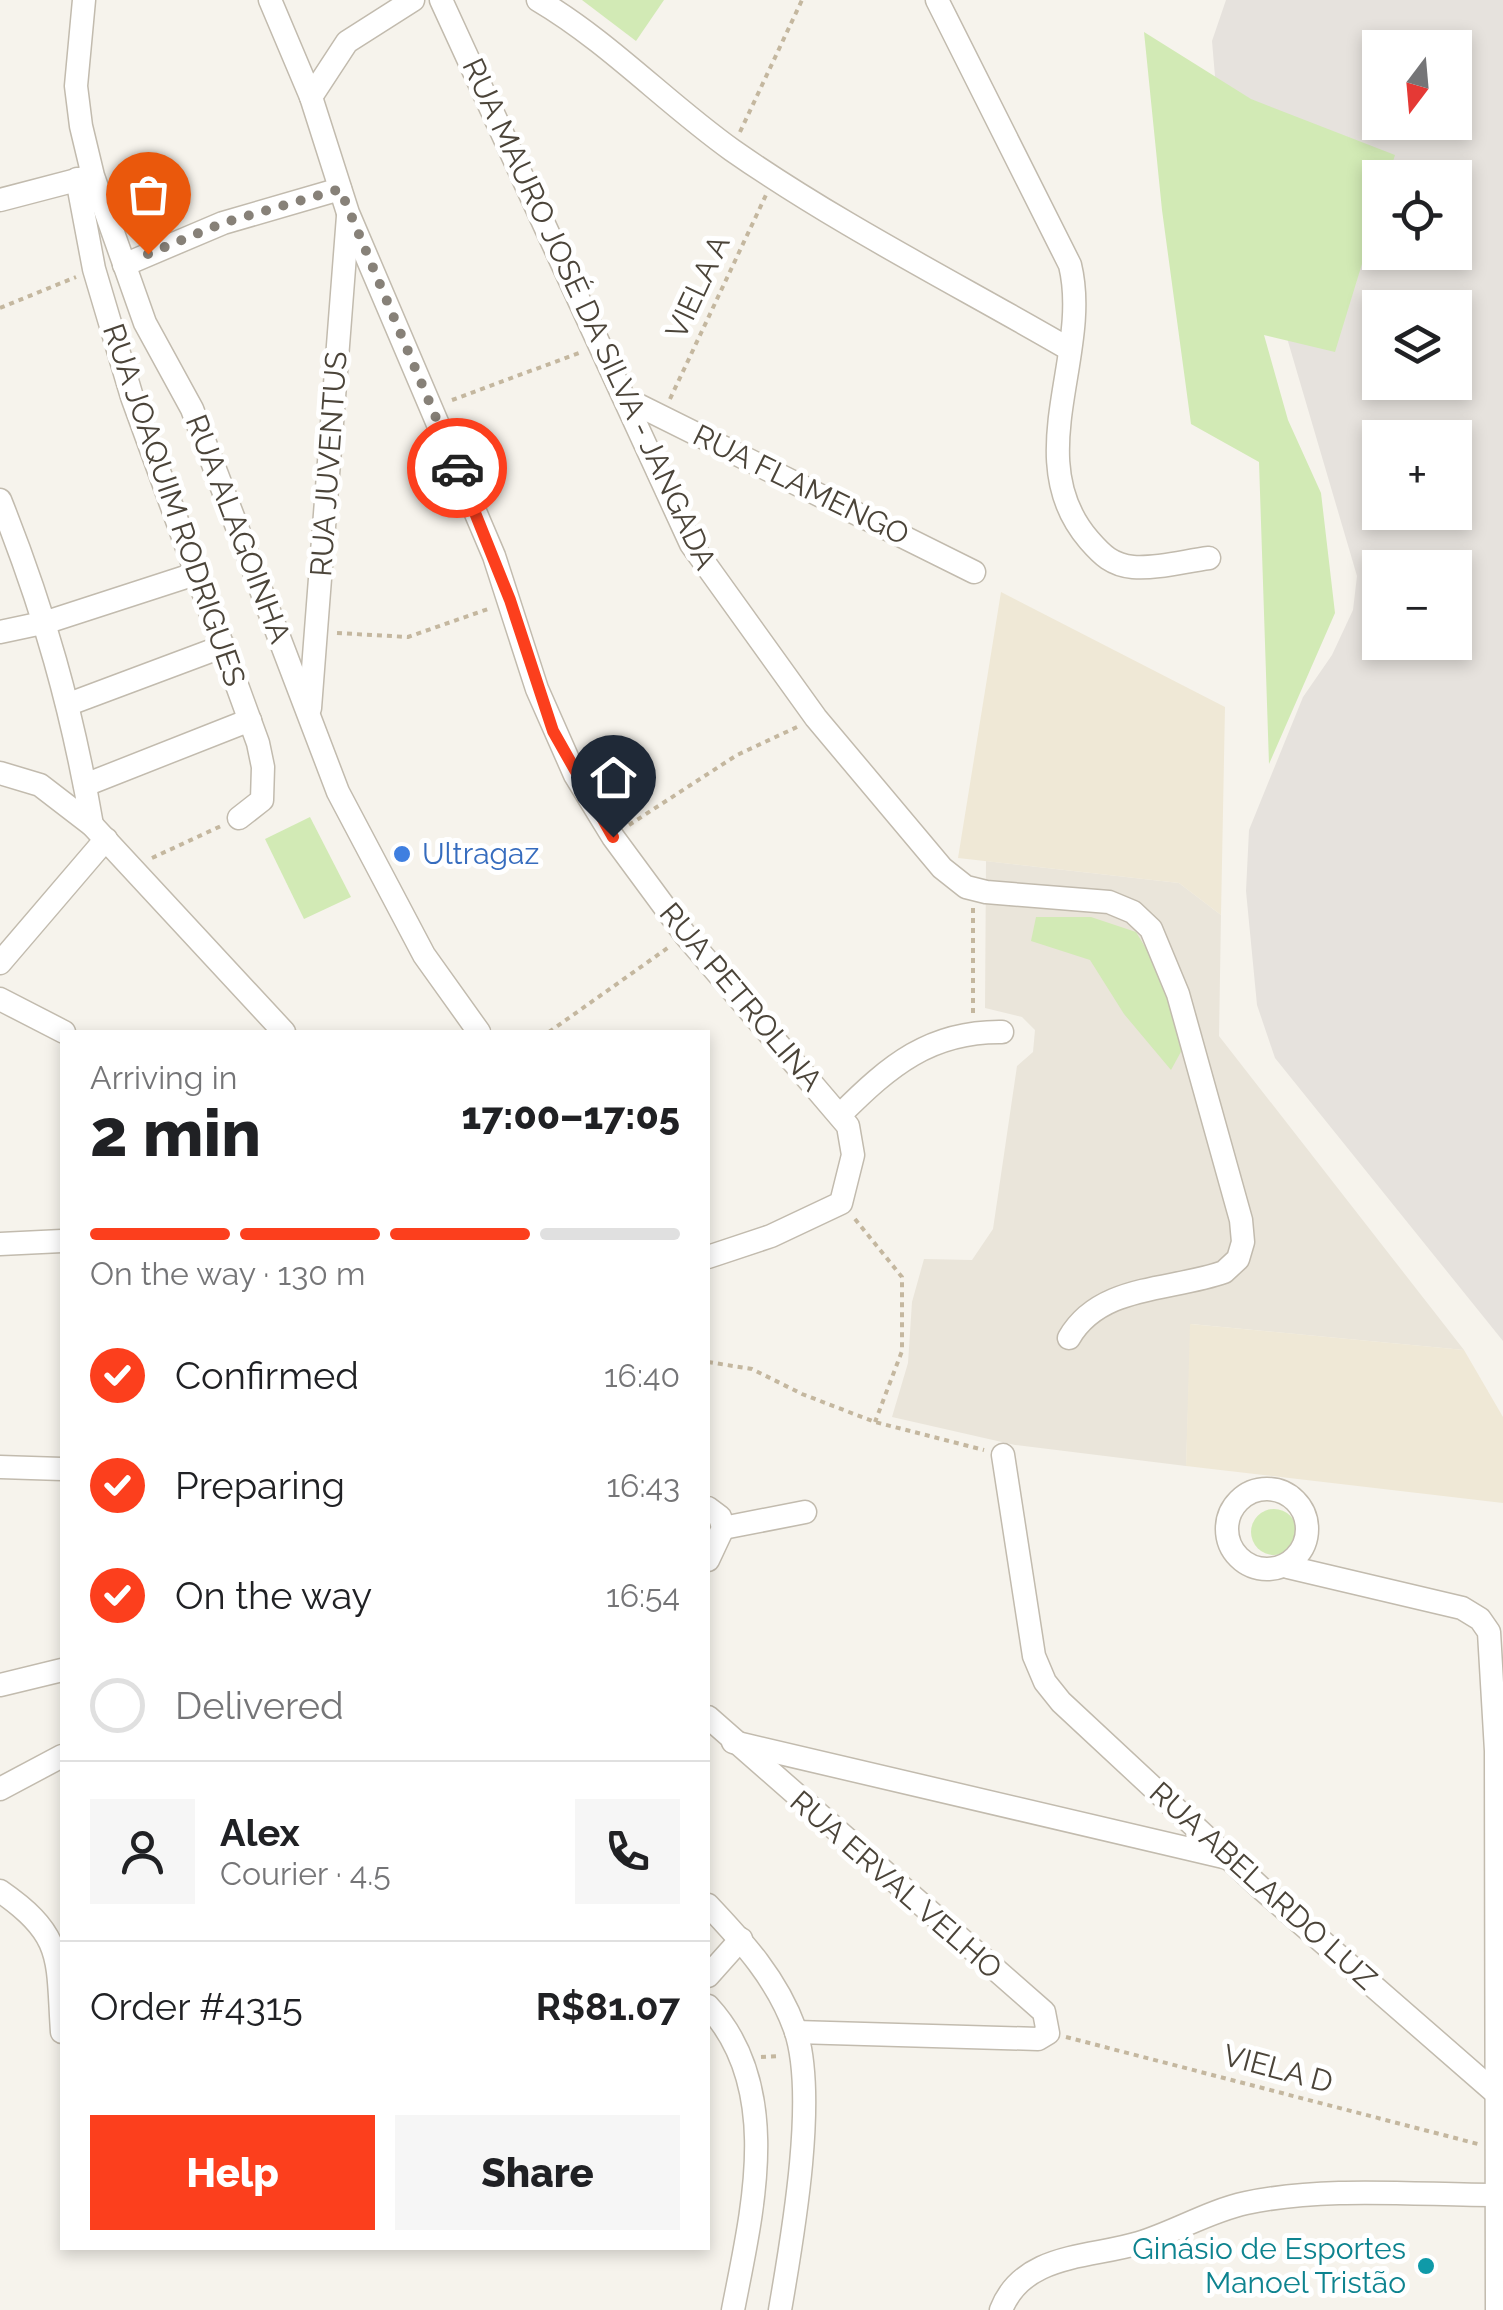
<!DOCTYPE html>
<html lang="en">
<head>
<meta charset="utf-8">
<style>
  :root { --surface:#fff; --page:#f6f6f6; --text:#202124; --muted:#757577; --line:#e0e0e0; --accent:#fc3f1d }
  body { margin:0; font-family:Raleway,sans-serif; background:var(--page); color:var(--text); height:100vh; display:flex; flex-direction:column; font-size:38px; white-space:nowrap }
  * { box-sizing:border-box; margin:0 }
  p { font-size:32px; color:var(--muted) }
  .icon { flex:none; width:55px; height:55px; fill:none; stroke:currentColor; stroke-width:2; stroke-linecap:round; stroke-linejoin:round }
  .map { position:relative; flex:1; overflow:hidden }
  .sheet { position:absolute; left:60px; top:1030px; width:650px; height:1220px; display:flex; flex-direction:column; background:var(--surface); border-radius:0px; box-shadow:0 5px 15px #0003 }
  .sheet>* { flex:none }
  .needle { width:65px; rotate:196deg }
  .controls { position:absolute; left:1362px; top:30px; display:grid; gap:20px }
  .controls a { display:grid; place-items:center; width:110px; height:110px; border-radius:0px; background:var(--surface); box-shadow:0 5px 15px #0003; font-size:50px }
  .pin { position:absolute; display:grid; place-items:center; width:85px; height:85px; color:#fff; margin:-102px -42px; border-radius:50% 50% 50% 0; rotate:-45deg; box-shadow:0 0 10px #0007 }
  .pin .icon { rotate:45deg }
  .courier { position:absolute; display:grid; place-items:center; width:100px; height:100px; margin:-50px; border:8px solid #fc3f1d; border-radius:50%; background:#fff; color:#222; box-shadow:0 2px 12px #0007 }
  .headline em { font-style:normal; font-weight:800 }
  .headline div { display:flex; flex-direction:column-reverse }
  .headline { display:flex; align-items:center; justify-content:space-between; height:170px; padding:0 30px }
  h1 { font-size:65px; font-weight:800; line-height:75px }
  .bar { display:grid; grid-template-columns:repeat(4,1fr); gap:15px 10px; align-content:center; height:120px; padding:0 30px }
  .bar i { height:12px; border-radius:8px; background:var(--line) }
  .bar .current { background:var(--accent) }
  .bar p { grid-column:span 4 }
  .line { display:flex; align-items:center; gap:25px; padding:0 30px; border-top:2px solid var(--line) }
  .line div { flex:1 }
  .round { display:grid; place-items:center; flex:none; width:105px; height:105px; border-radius:0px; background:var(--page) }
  ol { padding:0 30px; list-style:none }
  li { display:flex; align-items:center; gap:30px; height:110px }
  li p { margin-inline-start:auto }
  li .icon { padding:10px; border-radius:50%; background:var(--accent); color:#fff; stroke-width:4 }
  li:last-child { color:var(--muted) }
  li i { width:55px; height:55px; border:5px solid var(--line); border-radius:50% }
  .button { display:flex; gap:20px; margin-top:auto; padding:20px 30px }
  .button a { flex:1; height:115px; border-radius:0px; background:var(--accent); color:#fff; font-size:40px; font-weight:800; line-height:115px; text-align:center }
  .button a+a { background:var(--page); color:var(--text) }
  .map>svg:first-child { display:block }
  .residential { fill:#eae5da }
  .industrial { fill:#e6e2dd; fill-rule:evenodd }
  .education { fill:#efe8d6 }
  .green { fill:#d2eab5 }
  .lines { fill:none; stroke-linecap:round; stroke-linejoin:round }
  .minor-casing { stroke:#c2bbae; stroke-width:25 }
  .path { stroke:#c4b79f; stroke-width:4; stroke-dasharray:5 5; stroke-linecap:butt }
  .minor { stroke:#fff; stroke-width:22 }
  .done { stroke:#878178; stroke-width:10; stroke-dasharray:0 18 }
  .route { stroke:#fc3f1d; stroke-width:12 }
  .shop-dot { fill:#3f7fe0; stroke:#fff; stroke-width:4 }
  .culture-dot { fill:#0f9aa8; stroke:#fff; stroke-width:4 }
  .labels { text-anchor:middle; stroke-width:10; stroke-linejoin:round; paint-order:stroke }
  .street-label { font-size:30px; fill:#4b4439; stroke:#fff }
  .shop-label { font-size:30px; fill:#366cbe; stroke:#fff; text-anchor:start }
  .culture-label { font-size:30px; fill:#0d838f; stroke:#fff; text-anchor:end }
</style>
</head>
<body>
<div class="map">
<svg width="1503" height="2310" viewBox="0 0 1503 2310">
  <rect width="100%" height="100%" fill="#f6f3ec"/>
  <polygon class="residential" points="986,861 1179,883 1221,915 1219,1036 1464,1350 1191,1324 1186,1466 1015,1445 892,1417 908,1363 912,1302 924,1259 972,1260 993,1229 1017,1066 1033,1052 1035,1030 1022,1017 985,1008"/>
  <path class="industrial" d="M1226,0H1503V1341L1275,1058L1257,1005L1246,891L1249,830L1303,697L1332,655L1353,610L1357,576L1217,100L1212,41ZM1380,48H1455V122H1380ZM1380,178H1455V252H1380ZM1380,308H1455V382H1380ZM1380,438H1455V512H1380ZM1380,568H1455V642H1380Z"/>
  <g class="education">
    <polygon points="1001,592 1225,707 1221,915 1179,883 958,858"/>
    <polygon points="1190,1324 1464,1350 1503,1417 1503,1503 1186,1466"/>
  </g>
  <g class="green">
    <polygon points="582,0 664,0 636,41"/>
    <polygon points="1144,32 1251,99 1395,155 1388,177 1380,178 1380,205 1335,352 1264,335 1288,420 1321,493 1335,613 1269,764 1259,462 1191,424 1162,210"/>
    <polygon points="310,817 351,897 304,919 265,839"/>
    <polygon points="1036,917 1091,917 1136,932 1156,965 1183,1048 1171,1070 1124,1014 1090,960 1031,941"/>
    <circle cx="1274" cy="1532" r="23"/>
  </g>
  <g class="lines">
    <defs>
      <g id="minor">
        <polyline points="84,0 76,86 81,126 93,176 145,323 192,409 338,792 424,955 479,1032"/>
        <polyline points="270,0 311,97 348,213 494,556 537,689 575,775 613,837 686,936 848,1126 853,1155 841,1203 771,1236 708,1257"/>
        <path d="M441,0L691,544L816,718L942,868L966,887L986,892L1109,902L1133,912L1151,929L1178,994L1241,1220L1243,1242L1238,1259L1224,1272C1171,1291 1100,1284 1069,1338"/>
        <path d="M538,0C609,42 665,102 732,150C838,224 957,284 1069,349"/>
        <path d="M937,0L1070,265C1092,355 1019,459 1089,540C1102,555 1112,565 1133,567C1157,569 1185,561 1209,558"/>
        <polyline points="311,97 347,42 413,0"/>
        <polyline points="77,179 94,269 132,397 258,743 263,767 262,800 239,818"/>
        <polyline points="0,200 88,177"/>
        <polyline points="124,265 223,223 340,189"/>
        <polyline points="628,400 974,572"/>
        <path d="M0,500C44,610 72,709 92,825"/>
        <polyline points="0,632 47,622 198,573"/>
        <polyline points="69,704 224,646"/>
        <polyline points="310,708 348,216"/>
        <polyline points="0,773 40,785 92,825 284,1032"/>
        <polyline points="85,785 250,720"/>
        <polyline points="0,963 106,839"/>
        <polyline points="0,999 64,1032"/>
        <path d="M841,1114C889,1066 930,1031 1002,1032"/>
        <polyline points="0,1244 62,1241"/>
        <polyline points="1003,1455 1034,1656 1045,1682 1061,1702 1263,1890 1497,2094"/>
        <polyline points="0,1467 62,1469"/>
        <circle cx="1267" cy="1529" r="40"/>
        <polyline points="708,1508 720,1517 723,1528 708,1560"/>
        <polyline points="723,1528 805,1512"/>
        <polyline points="1288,1567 1462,1608 1480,1619 1489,1632 1496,1751 1497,2310"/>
        <polyline points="0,1685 62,1670"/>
        <polyline points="708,1717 1044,2012 1048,2033 1038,2039 796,2032"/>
        <polyline points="733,1742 1228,1858"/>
        <polyline points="0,1789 62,1756"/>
        <path d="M0,1891C65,1936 57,1959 62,2032"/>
        <path d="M708,1905C744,1943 777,1979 795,2029C818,2095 792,2240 780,2310"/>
        <polyline points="708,1976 741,1939"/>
        <path d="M708,2006C784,2088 752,2212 733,2310"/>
        <path d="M1001,2310C1023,2253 1090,2258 1139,2243C1175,2232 1209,2211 1246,2203C1327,2186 1416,2195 1498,2195"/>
      </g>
    </defs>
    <use href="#minor" class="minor-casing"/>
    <g class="path">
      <polyline points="740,132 802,0"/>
      <polyline points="0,308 76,277"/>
      <polyline points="670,399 766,195"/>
      <polyline points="452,400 579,353"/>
      <polyline points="337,633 408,637 488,609"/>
      <polyline points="629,825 737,755 797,727"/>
      <polyline points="152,858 221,826"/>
      <polyline points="973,908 973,1014"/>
      <polyline points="549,1032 669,947"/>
      <polyline points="855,1219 902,1277 902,1351 875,1422"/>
      <polyline points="708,1362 752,1369 802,1394 875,1422 984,1450"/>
      <polyline points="1066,2037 1478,2144"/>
      <polyline points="761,2057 781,2056"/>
    </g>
    <use href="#minor" class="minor"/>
  </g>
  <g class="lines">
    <polyline class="done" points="148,254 223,223 340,189 457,468"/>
    <polyline class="route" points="457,468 510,600 553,731 613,837"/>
  </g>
  <circle class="shop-dot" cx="402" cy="854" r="10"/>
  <circle class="culture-dot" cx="1426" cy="2266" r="10"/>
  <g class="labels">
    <g class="street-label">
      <text transform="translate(698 287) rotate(-65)" y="10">VIELA A</text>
      <text transform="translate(589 314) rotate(65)" y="10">RUA MAURO JOSÉ DA SILVA - JANGADA</text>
      <text transform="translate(329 464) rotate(-86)" y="10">RUA JUVENTUS</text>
      <text transform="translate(801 485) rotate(26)" y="10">RUA FLAMENGO</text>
      <text transform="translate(174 505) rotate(71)" y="10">RUA JOAQUIM RODRIGUES</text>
      <text transform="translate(238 529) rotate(69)" y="10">RUA ALAGOINHA</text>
      <text transform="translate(741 997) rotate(50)" y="10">RUA PETROLINA</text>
      <text transform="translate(896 1885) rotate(41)" y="10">RUA ERVAL VELHO</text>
      <text transform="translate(1263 1886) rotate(42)" y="10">RUA ABELARDO LUZ</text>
      <text transform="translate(1278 2069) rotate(15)" y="10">VIELA D</text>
    </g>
    <g class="shop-label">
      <text x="422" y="864">Ultragaz</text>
    </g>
    <g class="culture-label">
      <text x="1406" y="2259">Ginásio de Esportes<tspan x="1406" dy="34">Manoel Tristão</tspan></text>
    </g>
  </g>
</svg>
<div class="controls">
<a><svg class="needle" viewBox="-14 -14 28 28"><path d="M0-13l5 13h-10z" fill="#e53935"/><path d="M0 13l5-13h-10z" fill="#757577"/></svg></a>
<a><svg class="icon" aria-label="locate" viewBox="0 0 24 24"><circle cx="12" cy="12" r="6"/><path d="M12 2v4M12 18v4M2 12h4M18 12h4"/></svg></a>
<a><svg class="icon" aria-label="layers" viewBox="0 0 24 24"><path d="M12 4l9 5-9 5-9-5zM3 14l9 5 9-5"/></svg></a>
<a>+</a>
<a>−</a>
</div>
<div class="pin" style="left:148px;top:254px;background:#ea580c"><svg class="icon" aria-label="bag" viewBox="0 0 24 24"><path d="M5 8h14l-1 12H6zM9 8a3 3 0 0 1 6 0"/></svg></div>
<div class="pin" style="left:613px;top:837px;background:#1f2937"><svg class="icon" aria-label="home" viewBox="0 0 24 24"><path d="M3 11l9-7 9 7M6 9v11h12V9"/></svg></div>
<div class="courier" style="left:457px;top:468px"><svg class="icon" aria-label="car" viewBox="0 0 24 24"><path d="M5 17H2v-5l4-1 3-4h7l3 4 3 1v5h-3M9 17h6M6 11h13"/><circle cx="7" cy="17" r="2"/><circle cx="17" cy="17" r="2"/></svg></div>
<section class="sheet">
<div class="headline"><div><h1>2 min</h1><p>Arriving in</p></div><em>17:00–17:05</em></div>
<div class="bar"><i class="current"></i><i class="current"></i><i class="current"></i><i></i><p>On the way · 130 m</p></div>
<ol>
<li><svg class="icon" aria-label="check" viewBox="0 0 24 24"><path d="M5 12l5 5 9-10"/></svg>Confirmed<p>16:40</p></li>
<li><svg class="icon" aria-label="check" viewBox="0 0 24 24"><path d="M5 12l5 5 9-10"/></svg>Preparing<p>16:43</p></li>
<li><svg class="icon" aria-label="check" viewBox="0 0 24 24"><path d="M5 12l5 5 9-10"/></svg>On the way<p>16:54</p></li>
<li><i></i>Delivered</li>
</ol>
<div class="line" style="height:180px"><a class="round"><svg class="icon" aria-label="person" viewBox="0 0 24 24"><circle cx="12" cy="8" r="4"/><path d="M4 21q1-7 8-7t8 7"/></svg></a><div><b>Alex</b><p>Courier · 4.5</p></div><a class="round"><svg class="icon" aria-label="phone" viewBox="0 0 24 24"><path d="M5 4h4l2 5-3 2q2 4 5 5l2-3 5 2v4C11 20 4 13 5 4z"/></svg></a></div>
<div class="line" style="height:130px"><div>Order #4315</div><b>R$81.07</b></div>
<div class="button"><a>Help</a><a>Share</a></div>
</section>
</div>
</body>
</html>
